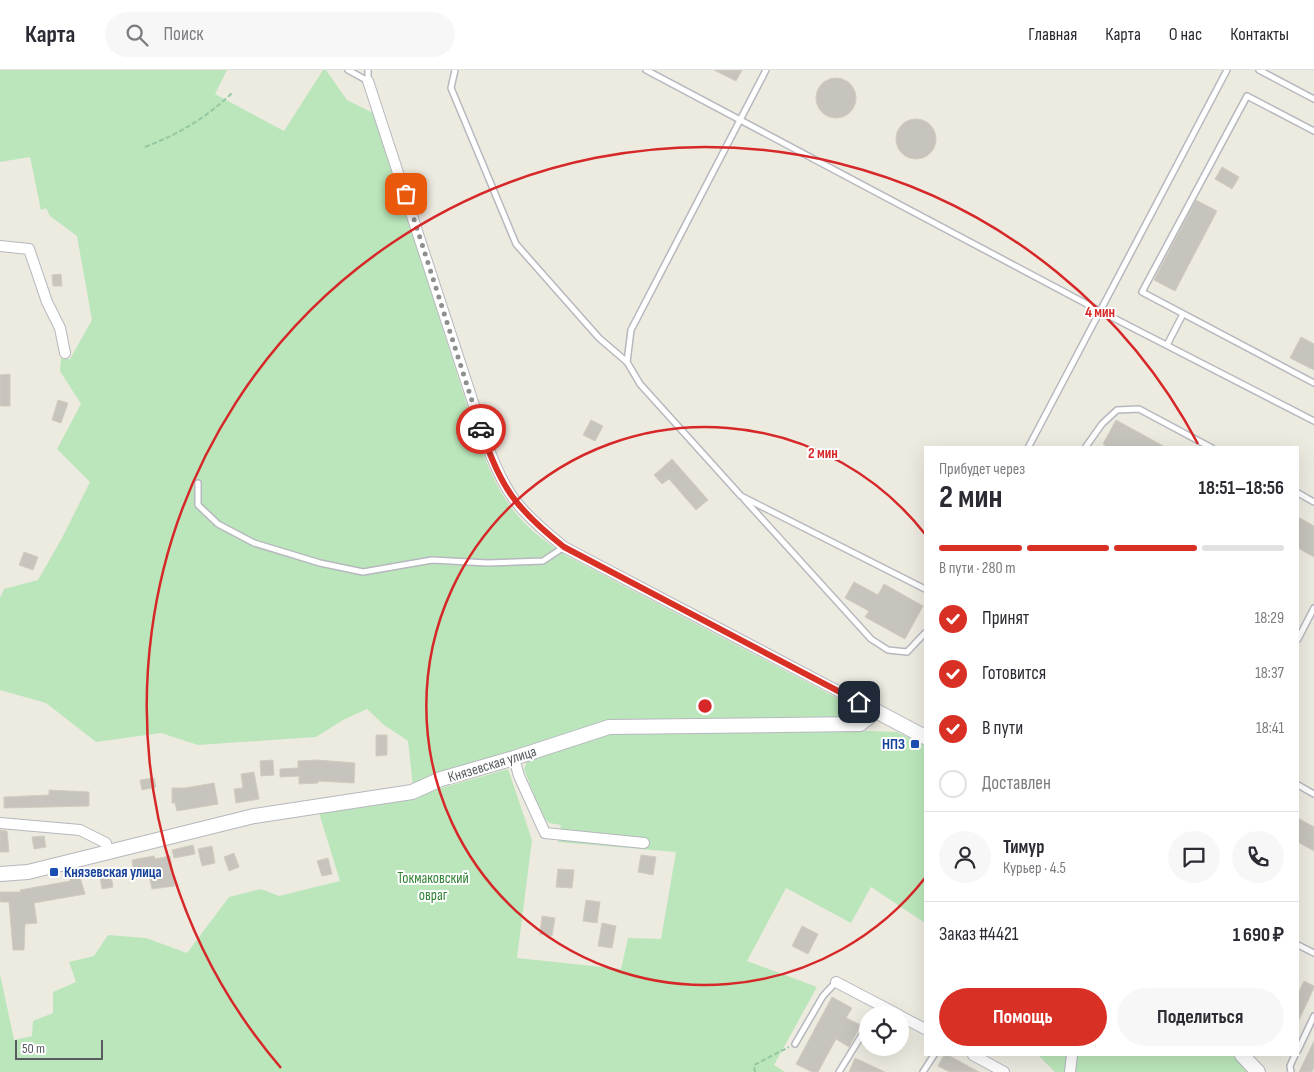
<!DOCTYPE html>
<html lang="ru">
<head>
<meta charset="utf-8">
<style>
  :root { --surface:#fff; --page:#f7f7f7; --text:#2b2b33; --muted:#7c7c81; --line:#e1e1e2; --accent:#d93025 }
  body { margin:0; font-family:"Sofia Sans Condensed",sans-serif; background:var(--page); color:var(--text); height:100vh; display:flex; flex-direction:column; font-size:19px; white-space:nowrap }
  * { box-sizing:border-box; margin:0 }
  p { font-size:16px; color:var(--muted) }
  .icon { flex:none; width:28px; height:28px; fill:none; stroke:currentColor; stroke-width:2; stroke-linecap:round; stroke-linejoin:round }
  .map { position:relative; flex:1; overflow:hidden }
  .sheet { position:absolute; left:924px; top:376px; width:375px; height:610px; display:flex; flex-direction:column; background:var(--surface); border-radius:0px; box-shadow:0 5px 20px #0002 }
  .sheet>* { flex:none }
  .buttons { position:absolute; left:859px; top:936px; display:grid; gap:10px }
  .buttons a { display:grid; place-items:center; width:50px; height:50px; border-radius:50%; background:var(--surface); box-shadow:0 5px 20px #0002; font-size:25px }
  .scale { position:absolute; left:15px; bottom:12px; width:88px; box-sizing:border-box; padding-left:5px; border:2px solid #595d62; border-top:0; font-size:14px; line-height:18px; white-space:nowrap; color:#595d62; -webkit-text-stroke:4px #fff; paint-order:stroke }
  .pin { position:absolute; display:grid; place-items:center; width:42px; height:42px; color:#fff; margin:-21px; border-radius:10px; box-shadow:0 2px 8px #0006 }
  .courier { position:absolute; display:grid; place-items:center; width:50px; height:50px; margin:-25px; border:4px solid #d93025; border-radius:50%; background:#fff; color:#222; box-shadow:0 1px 6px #0007 }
  .overview em { font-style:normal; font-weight:700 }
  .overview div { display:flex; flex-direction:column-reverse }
  .overview { display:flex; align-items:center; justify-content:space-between; height:85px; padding:0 15px }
  h1 { font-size:32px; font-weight:700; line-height:38px }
  .bar { display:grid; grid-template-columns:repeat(4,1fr); gap:8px 5px; align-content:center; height:60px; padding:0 15px }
  .bar i { height:6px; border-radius:4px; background:var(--line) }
  .bar .current { background:var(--accent) }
  .bar p { grid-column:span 4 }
  .line { display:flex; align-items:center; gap:12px; padding:0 15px; border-top:1px solid var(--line) }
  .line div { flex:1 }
  .round { display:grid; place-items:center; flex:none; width:52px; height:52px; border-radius:26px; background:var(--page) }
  ol { padding:0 15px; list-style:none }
  li { display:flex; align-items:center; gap:15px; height:55px }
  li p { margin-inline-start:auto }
  li .icon { padding:5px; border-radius:50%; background:var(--accent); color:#fff; stroke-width:4 }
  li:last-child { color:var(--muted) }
  li i { width:28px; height:28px; border:2px solid var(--line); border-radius:50% }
  .primary-button { display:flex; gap:10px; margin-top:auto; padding:10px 15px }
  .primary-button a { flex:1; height:58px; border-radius:30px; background:var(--accent); color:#fff; font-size:20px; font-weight:700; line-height:58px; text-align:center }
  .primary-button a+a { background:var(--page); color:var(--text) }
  header { display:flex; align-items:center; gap:30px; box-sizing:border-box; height:70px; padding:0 25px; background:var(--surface); border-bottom:1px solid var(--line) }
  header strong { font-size:24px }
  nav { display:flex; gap:28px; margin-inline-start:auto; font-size:18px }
  .search { width:350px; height:45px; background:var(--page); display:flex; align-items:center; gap:12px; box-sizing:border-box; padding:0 18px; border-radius:28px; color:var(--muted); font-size:19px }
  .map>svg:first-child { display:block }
  .green { fill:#bbe6bb }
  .building { fill:#c7c4bd; stroke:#d1ccbe }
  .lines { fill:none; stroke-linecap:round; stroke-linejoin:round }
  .service-casing { stroke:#b6b8be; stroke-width:8 }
  .minor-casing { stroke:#b6b8be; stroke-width:12 }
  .tertiary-casing { stroke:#b6b8be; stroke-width:16 }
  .path { stroke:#94c7a2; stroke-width:2; stroke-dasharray:5 2.5; stroke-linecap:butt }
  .service { stroke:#fff; stroke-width:5 }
  .minor { stroke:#fff; stroke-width:10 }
  .tertiary { stroke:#fff; stroke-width:14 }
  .done { stroke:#8d8e8e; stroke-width:5; stroke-dasharray:0 9 }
  .route { stroke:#d93025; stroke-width:6 }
  .ring { fill:none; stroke:#d62828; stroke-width:2.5 }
  .transit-dot { fill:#1a4fb4; stroke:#fff; stroke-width:2 }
  .labels { text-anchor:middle; stroke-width:4; stroke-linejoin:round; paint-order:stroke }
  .transit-label { font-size:15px; font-weight:bold; fill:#164399; stroke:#fff; text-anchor:end }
  .street-label { font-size:15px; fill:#595d62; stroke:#fff }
  .park-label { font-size:15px; fill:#308235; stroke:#fff }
  .centre { fill:#d62828; stroke:#fff; stroke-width:2.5 }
  .ring-label { font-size:15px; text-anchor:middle; font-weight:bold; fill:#d62828; stroke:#fff; stroke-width:4; stroke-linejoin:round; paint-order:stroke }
</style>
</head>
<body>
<header>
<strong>Карта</strong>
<div class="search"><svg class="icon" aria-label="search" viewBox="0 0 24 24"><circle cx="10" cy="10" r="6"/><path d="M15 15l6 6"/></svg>Поиск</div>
<nav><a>Главная</a><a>Карта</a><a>О нас</a><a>Контакты</a></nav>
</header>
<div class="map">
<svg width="1314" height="1002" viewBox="0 0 1314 1002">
  <rect width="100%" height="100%" fill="#edeae0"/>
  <g class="green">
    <path d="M0,0H227L215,24L284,61L323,0H326L347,30L375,44L478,370C499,427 515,453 567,486L854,637L855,643L848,649L607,651L413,717L408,671L384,655L367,639L343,650L316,667L198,675L161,663L96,672L46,633L0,620V528L4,519L38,510L62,468L90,412L57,379L81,334L60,301L61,288L70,289L92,250L77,166L50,146L46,138L41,140L30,87L0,92Z"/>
    <polygon points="870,661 897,662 925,676 925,853 871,817 851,853 786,818 747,891 817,917 774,995 785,1002 0,1002 0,904 14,970 32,966 33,951 53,943 53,922 76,912 69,892 94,886 108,865 146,868 187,883 229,827 261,819 279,826 340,811 319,743 413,726 508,699 532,770 517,888 621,899 628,868 661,869 676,782 558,772 561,755 549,753 542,746 524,699 527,691 610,663"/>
    <polygon points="1038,985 1233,985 1248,1002 1055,1002"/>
  </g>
  <g class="building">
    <polygon points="714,0 742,0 736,11"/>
    <circle cx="836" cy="28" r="20"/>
    <circle cx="916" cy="69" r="20"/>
    <polygon points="1222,97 1239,107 1232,119 1215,109"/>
    <polygon points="1196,130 1217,141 1175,221 1154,210"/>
    <polygon points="61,204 62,216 53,216 52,205"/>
    <polygon points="1301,267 1314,274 1314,300 1290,288"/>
    <polygon points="10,304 10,336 0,336 0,305"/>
    <polygon points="58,330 68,333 61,353 52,350"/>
    <polygon points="591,350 603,356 595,371 583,365"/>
    <polygon points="1116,350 1167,378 1109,378 1103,374"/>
    <polygon points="672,389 708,430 696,440 669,409 662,414 654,405"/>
    <polygon points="1298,447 1314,456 1314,487 1298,478"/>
    <polygon points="24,482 38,487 33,500 19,495"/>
    <polygon points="854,512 878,525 884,514 923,536 905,569 865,547 869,541 845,528"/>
    <polygon points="376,665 387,665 387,685 376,686"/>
    <polygon points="273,690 274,705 261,706 260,691"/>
    <polygon points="317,690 355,693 354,713 318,711 318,713 299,714 299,706 280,707 280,699 298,698 298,691"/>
    <polygon points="254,702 259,729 236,733 234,719 243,718 241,704"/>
    <polygon points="154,708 156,717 142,720 140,710"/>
    <polygon points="214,713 218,734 177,741 175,733 172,733 172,718 185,718"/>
    <polygon points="49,720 89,722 89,736 4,738 4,727 49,725"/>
    <polygon points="1298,748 1314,757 1314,781 1298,772"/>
    <polygon points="0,760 7,761 9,782 0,782"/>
    <polygon points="44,766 46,777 34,779 32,767"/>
    <polygon points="193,775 195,784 174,788 172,780"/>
    <polygon points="212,776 215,793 202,796 198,779"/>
    <polygon points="234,783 239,797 229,801 224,787"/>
    <polygon points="641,785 656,787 653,805 638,802"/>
    <polygon points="154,786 155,789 170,786 175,816 152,819 148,802 134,804 132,790"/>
    <polygon points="328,788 332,804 322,806 317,791"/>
    <polygon points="110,799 113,817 102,819 99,801"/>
    <polygon points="558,799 574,800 572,818 556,817"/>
    <polygon points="80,807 85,824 34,833 37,853 25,854 24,880 13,880 9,832 0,832 0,822 21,822 20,820 70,811 70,809"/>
    <polygon points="586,830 600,832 597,853 583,851"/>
    <polygon points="542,846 555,848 552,866 540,864"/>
    <polygon points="602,853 616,856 612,878 598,876"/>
    <polygon points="802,856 818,864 808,884 792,876"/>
    <polygon points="1304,911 1314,916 1314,918 1298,952 1298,924"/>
    <polygon points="832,927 852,938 846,948 861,955 849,977 836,969 818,1002 812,1002 796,994"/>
    <polygon points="1314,971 1314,998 1312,1002 1299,1002"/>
    <polygon points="944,985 948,985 979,1002 950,1002 938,996"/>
    <polygon points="855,988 885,1002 849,1002"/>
  </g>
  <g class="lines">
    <defs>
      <g id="service">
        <polyline points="348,0 368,11 368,0"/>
        <polyline points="455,0 451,18 516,174 599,268 627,292"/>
        <polyline points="646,0 1100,241 1314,351"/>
        <polyline points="766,0 631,260 627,292 640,314 741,426 925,519"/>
        <polyline points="1259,0 1314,29"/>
        <polyline points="1314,61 1247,26 1142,222 1314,313"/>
        <polyline points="1167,275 1183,244"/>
        <polyline points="1028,378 1227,0"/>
        <polyline points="1085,378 1102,354 1117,340 1139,339 1212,378"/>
        <polyline points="198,413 198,435 218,454 254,473 320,493 363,502 432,490 488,493 543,491 564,477"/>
        <polyline points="1298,423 1314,432"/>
        <polyline points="744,429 871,569 888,580 907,582 925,563"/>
        <polyline points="1298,569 1314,538"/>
        <polyline points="1298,715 1314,724"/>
        <polyline points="1298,875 1314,883"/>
        <polyline points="876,945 883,937"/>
        <polyline points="795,974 823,926 836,912"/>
        <polyline points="1298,980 1314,946"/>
        <polyline points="839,1002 868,955"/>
        <polyline points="923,1002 934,985"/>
        <polyline points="1291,1002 1290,996 1295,985"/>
      </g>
      <g id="minor">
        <path d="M368,11L485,369C505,425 518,440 564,477L876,641"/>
        <polyline points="0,176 29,179 47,232 60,258 65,283"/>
        <polyline points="514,688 519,706 545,763 644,773"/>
        <polyline points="0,753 80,760 106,773 108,782"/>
        <polyline points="836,912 899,945"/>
        <polyline points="900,946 925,959"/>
        <polyline points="973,985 1004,1002"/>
        <polyline points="1070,1002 1072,985"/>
      </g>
      <g id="tertiary">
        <polyline points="0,804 28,802 254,746 412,722 441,709 514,688 609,657 860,654 876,641 925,667"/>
        <polyline points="1242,985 1258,1002"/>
      </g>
    </defs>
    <use href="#service" class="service-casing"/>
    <use href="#minor" class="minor-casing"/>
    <use href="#tertiary" class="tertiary-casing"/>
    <g class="path">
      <path d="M145,77C179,64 206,48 232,23"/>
      <polyline points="755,1002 754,995 789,977"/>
    </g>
    <use href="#service" class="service"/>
    <use href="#minor" class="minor"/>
    <use href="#tertiary" class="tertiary"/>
  </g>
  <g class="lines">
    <polyline class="done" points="406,124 481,359"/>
    <path class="route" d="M481,359C500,417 516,439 564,477L859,632"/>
  </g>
  <g class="ring">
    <path d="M925 808A279 279 0 1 1 925 464"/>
    <path d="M281 998A558 558 0 1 1 1198 374"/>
  </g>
  <g class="transit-dot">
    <rect x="910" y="669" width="10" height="10" rx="2.5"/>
    <rect x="49" y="797" width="10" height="10" rx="2.5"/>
  </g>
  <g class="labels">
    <g class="transit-label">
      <text x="905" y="679">НПЗ</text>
      <text x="64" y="807" text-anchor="start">Князевская улица</text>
    </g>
    <g class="street-label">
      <text transform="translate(492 694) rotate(-17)" y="5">Князевская улица</text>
    </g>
    <g class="park-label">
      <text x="433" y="813">Токмаковский<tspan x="433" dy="17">овраг</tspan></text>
    </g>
  </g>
  <circle cx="705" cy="636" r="8" class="centre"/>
  <g class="ring-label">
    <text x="1100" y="247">4 мин</text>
    <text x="823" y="388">2 мин</text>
  </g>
</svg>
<div class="buttons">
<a><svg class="icon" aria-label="locate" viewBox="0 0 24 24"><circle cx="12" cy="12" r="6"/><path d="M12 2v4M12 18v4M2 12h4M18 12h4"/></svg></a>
</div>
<div class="scale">50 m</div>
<div class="pin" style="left:406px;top:124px;background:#ea580c"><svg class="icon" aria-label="bag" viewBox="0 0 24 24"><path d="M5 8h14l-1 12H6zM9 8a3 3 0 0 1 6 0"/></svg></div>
<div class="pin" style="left:859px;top:632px;background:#1f2937"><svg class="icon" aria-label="home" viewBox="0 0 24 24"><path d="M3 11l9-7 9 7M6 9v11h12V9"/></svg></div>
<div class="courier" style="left:481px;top:359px"><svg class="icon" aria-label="car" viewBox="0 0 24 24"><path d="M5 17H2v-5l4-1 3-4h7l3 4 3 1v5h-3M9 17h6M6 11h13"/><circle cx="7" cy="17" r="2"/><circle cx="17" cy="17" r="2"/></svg></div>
<section class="sheet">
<div class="overview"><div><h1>2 мин</h1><p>Прибудет через</p></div><em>18:51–18:56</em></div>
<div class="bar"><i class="current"></i><i class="current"></i><i class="current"></i><i></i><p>В пути · 280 m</p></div>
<ol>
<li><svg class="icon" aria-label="check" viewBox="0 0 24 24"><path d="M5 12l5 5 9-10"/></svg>Принят<p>18:29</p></li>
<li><svg class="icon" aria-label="check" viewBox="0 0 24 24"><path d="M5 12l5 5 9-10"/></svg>Готовится<p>18:37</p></li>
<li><svg class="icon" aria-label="check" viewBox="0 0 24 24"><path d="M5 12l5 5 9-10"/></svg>В пути<p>18:41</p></li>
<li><i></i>Доставлен</li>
</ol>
<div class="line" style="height:90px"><a class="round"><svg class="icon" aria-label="person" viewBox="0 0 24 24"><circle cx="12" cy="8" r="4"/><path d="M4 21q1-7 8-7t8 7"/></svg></a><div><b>Тимур</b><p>Курьер · 4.5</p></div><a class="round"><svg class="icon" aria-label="chat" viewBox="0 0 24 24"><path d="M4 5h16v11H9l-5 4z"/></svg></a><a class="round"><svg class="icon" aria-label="phone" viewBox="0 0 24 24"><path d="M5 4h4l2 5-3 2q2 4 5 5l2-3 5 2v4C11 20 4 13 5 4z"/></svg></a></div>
<div class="line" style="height:65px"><div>Заказ #4421</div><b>1 690 ₽</b></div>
<div class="primary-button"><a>Помощь</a><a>Поделиться</a></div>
</section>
</div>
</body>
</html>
